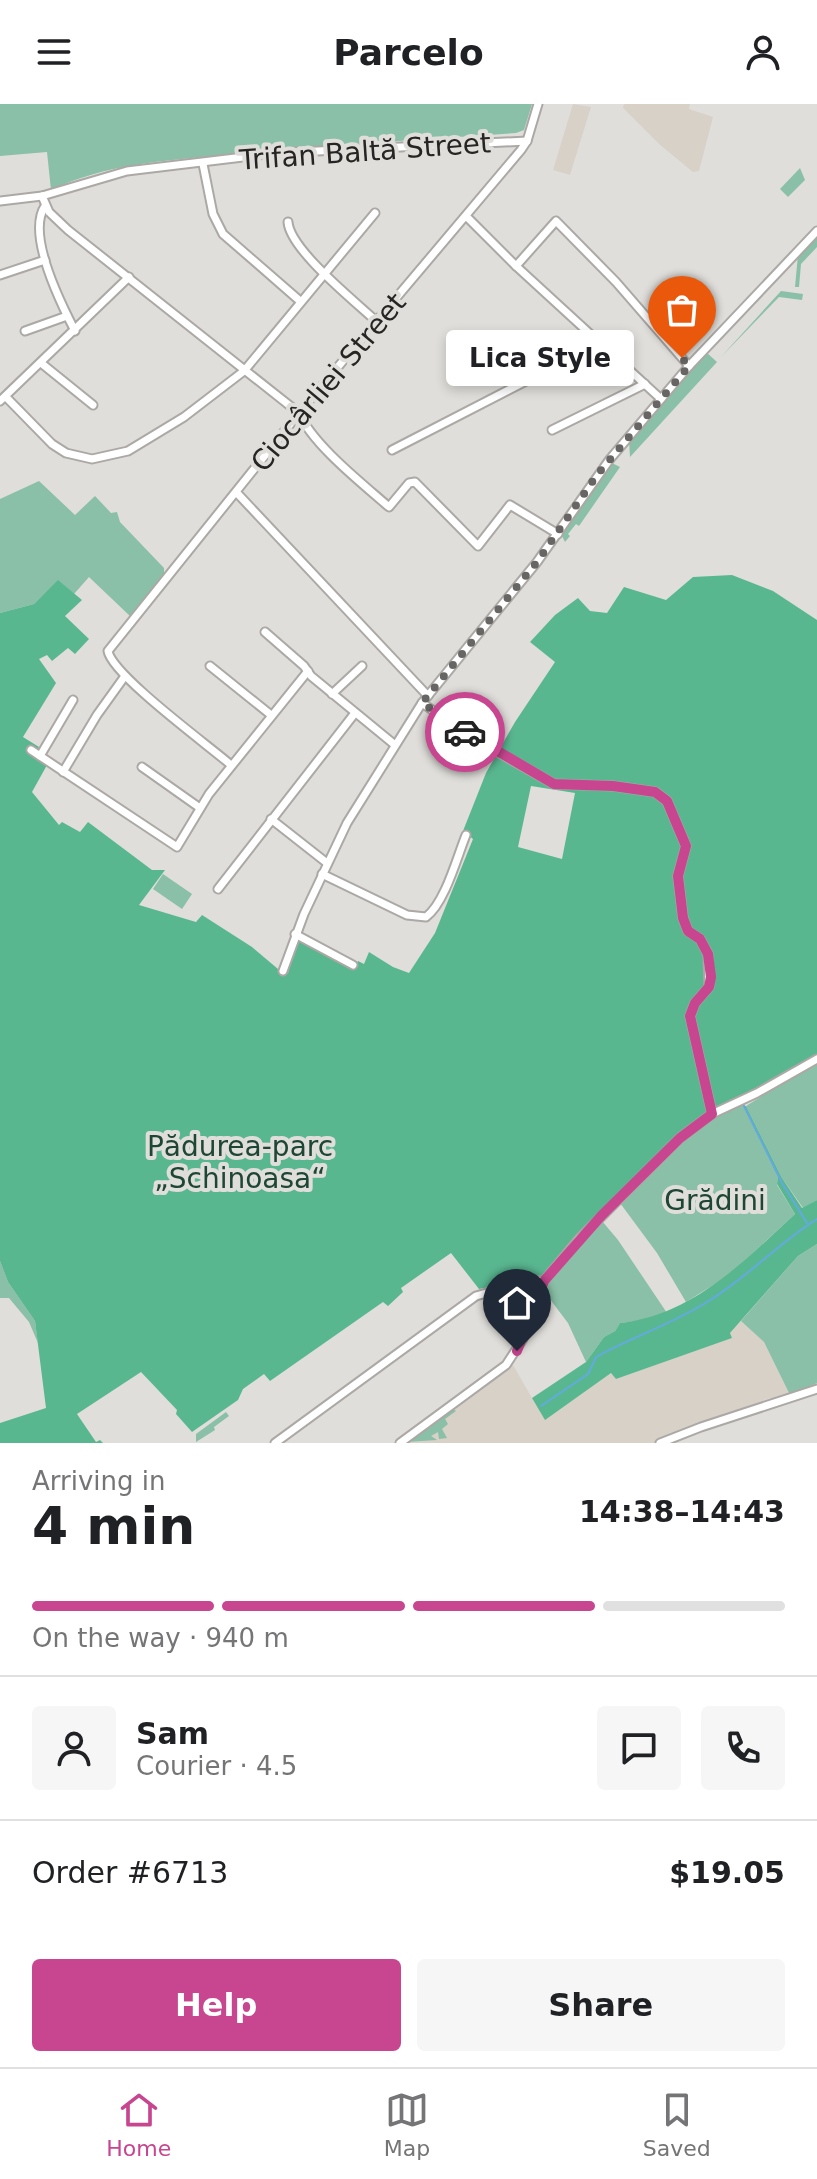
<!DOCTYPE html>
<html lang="en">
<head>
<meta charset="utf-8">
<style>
  :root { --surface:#fff; --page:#f6f6f6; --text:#202124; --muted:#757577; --line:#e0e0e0; --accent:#c7468f }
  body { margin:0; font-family:"DejaVu Sans",sans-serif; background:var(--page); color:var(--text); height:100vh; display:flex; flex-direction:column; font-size:30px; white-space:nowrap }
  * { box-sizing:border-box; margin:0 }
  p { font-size:26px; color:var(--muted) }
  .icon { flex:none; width:44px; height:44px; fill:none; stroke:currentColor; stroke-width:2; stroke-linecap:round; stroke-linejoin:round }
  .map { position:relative; height:1339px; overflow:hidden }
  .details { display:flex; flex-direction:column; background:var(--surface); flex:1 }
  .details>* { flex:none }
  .pin { position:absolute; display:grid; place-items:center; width:68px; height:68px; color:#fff; margin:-82px -34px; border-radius:50% 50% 50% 0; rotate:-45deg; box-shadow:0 0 8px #0007 }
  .pin .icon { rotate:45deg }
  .courier { position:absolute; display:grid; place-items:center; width:80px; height:80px; margin:-40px; border:6px solid #c7468f; border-radius:50%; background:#fff; color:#222; box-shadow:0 2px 10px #0007 }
  .bubble { position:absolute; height:56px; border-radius:8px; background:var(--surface); box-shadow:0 4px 12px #0003; font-size:26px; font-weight:800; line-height:56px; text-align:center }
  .headline em { font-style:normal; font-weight:800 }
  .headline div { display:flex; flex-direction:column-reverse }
  .headline { display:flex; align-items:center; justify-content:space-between; height:136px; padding:0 32px }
  h1 { font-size:52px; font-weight:800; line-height:60px }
  .bar { display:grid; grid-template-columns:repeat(4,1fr); gap:12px 8px; align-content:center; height:96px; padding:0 32px }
  .bar i { height:10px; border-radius:6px; background:var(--line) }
  .bar .selected { background:var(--accent) }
  .bar p { grid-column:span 4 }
  .line { display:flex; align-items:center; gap:20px; padding:0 32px; border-top:2px solid var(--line) }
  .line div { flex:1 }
  .round { display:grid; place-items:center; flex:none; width:84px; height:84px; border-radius:8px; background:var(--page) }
  .action { display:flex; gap:16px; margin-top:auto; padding:16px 32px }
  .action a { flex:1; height:92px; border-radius:8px; background:var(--accent); color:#fff; font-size:32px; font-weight:800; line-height:92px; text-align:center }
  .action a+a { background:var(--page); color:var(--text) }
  header { display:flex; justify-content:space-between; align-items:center; height:104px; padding:0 32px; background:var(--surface); font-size:36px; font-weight:800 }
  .dock { display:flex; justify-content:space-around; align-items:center; height:112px; border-top:2px solid var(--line); background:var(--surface); font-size:22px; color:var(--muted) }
  .dock a { display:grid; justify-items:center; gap:4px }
  .dock .selected { color:var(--accent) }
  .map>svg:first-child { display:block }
  .built { fill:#d8d1c8 }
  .green { fill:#89c0a7 }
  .forest { fill:#59b790; fill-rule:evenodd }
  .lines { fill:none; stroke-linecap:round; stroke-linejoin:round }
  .stream { stroke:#63aae0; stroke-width:2 }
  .minor-casing { stroke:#aba8a5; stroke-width:11 }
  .minor { stroke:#fff; stroke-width:7 }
  .done { stroke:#676664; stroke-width:8; stroke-dasharray:0 14.4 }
  .route { stroke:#c7468f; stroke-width:10 }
  .labels { text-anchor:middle; stroke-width:8; stroke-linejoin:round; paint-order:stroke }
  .street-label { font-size:28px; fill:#262524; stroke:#e0deda }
  .park-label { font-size:28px; fill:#1d4635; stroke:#e0deda }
</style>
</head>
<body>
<header><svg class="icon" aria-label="menu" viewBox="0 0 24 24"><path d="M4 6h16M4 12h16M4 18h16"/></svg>Parcelo<svg class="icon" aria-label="person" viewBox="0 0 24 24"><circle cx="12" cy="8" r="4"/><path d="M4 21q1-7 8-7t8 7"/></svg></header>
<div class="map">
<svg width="817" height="1339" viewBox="0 0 817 1339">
  <rect width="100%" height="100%" fill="#e0deda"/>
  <g class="built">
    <polygon points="573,0 591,3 570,71 553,66"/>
    <polygon points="624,0 690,0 689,5 713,13 699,67 693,68 659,40 623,4"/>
    <polygon points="741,1217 764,1238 790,1291 772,1298 770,1294 678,1327 655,1339 404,1339 512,1259 536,1301 612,1269 616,1275 732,1234 730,1229"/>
  </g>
  <g class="green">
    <path d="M0,0H532L524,26L516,29C418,36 321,41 223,51C164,57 105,60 51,86L47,48L0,52Z"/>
    <polygon points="800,64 805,76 788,93 780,85"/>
    <polygon points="817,132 817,143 801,160 799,183 795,183 798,151"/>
    <polygon points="781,187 803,190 802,196 779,193 720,254"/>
    <polygon points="707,249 717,258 630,353 629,336"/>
    <polygon points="610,358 620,363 579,422 576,420 568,430 570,432 565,438 562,432 563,426"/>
    <polygon points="39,377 75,411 95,392 111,409 117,408 120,418 164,464 164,472 131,513 89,473 74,490 58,477 34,500 0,509 0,395"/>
    <polygon points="163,770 192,790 182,805 153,785"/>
    <polygon points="817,958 817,1096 803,1104 782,1074 746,1002"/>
    <polygon points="739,1001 743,1002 778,1073 777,1081 795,1110 729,1171 686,1198 657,1149 620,1099 699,1022"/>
    <polygon points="602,1117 618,1136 667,1209 646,1216 620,1219 615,1227 604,1233 586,1258 568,1219 543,1186"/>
    <polygon points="817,1140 817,1279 790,1291 764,1238 741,1217 798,1152"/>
    <polygon points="0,1157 8,1178 35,1217 38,1239 29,1218 9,1194 0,1194"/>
    <polygon points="453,1305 456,1307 445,1315 448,1320 442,1325 447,1334 439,1335 438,1328 431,1332 437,1336 406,1338"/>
    <polygon points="226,1308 229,1312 214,1323 215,1326 196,1338 196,1330"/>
  </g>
  <g class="forest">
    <path d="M732,471L773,487L817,516V951L744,992L707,1009L679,1030L602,1107L545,1172L479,1185L451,1149L401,1184L403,1188L388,1202L383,1198L270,1277L264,1270L243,1285L238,1296L192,1328L176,1310L177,1306L141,1268L77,1310L96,1338L100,1336L103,1339H0V1319L46,1304L35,1217L8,1178L0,1157V509L34,500L58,476L82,496L65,512L89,535L75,550L68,544L52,557L47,551L39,555L56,579L23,633L39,643L34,652L47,661L32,688L59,721L62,718L80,728L88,718L152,766H165L139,801L196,818L202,811L252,843L278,865L288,869L298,834L354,865L358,857L364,860L369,848L393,863L409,869L435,829L473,735L463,727L486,669L515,618L555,558L530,538L555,511L578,494L590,507L607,509L624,483L666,496L693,473ZM531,682L575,689L562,755L518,743Z"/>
    <path d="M743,1002H746L782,1074L802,1104L817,1096V1140L798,1152L730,1229L732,1234L616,1275L611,1269L545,1316L532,1294L586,1258L604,1233L615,1227L620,1219C693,1211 744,1157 795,1110L777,1080L778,1073Z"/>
  </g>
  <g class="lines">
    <g class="stream">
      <polyline points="743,1000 782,1079 807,1119"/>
      <path d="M541,1302L588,1270L596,1253C632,1233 672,1220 707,1198C747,1174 778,1139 817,1115"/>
    </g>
    <defs>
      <g id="minor">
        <polyline points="203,60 213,110 223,130 300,197"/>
        <path d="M42,92L49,108L68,126L299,309C313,341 363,380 389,403L409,379L415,378L478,442L510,401L558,430"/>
        <polyline points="0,97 42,92 127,67 276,49 527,37"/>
        <path d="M45,102C26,130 61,200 75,227"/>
        <polyline points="466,112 516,162"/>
        <path d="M288,118C290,146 356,198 377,218"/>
        <polyline points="0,171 45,156"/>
        <polyline points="25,227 67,212"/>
        <polyline points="41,259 93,301"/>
        <polyline points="6,293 52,340 66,349 92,355 128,347 184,313 244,267 375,109"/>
        <polyline points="661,295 516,162 556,117 616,178 689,262"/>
        <polyline points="0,297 129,173"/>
        <polyline points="552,326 645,280"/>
        <polyline points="392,346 600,239"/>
        <polyline points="237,389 428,592"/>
        <polyline points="265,528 304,562 311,572 395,641"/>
        <polyline points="210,562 271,611"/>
        <polyline points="332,590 362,562"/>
        <polyline points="422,599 473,634 554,680 613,682 655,688 667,697 686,742 678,772 683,814 688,827 700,835 708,850 709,883 695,899 690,912 712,1010"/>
        <polyline points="31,646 177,743 209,690 308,567"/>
        <polyline points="40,652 73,596"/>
        <path d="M231,661C208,641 112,571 108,547L299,309L521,46L527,37L538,0"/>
        <polyline points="142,663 200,704"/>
        <polyline points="63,668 97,611 125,572"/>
        <polyline points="271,715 327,759"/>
        <path d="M322,770L407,811L426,813C445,799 457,753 466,731"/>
        <polyline points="218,785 355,609"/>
        <polyline points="295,830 353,861"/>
        <polyline points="283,867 304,810 347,719 422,599 537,458 610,355 689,262 817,127"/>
        <polyline points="275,1339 476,1192 531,1176 544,1177"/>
        <polyline points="400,1339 506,1261 523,1235 544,1177 579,1135 680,1034 712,1010 757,989 817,955"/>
        <polyline points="660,1339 701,1323 817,1285"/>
      </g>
    </defs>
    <use href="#minor" class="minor-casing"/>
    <use href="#minor" class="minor"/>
  </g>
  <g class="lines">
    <polyline class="done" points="465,628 422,599 537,458 597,371 689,262 682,254"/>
    <polyline class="route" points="465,628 554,680 613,682 655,688 667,697 686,742 678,772 683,814 688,827 700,835 708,850 711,873 709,883 695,899 690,912 712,1010 680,1034 602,1111 544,1177 517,1247"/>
  </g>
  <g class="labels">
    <g class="street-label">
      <text transform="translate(365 47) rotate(-4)" y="10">Trifan Baltă Street</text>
      <text transform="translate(328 278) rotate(-50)" y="10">Ciocârliei Street</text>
    </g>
    <g class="park-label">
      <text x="240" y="1052">Pădurea-parc<tspan x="240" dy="32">„Schinoasa“</tspan></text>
      <text x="715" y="1106">Grădini</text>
    </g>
  </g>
</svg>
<div class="pin" style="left:682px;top:254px;background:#ea580c"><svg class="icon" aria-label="bag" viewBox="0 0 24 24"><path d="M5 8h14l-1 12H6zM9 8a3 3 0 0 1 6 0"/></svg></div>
<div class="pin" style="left:517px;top:1247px;background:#1f2937"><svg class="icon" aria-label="home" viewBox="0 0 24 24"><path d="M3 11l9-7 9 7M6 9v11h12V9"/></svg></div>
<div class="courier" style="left:465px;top:628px"><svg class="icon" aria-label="car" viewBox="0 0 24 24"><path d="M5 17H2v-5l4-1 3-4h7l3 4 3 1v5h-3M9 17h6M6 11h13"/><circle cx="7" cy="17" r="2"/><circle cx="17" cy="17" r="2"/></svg></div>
<div class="bubble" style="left:446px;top:226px;width:188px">Lica Style</div>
</div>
<section class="details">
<div class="headline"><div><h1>4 min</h1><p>Arriving in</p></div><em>14:38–14:43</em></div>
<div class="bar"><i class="selected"></i><i class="selected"></i><i class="selected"></i><i></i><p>On the way · 940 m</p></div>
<div class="line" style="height:144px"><a class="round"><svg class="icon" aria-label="person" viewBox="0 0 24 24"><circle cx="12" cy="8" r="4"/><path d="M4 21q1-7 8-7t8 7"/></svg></a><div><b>Sam</b><p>Courier · 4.5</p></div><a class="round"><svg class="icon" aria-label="chat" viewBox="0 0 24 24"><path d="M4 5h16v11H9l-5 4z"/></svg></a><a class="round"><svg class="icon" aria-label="phone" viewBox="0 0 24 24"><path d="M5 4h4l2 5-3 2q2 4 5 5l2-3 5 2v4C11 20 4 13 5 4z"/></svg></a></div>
<div class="line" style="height:104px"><div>Order #6713</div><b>$19.05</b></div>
<div class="action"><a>Help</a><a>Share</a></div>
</section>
<nav class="dock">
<a class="selected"><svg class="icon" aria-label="home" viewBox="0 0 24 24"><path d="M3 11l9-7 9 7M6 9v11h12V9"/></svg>Home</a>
<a><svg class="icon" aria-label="map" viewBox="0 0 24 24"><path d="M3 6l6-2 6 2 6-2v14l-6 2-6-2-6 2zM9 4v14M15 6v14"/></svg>Map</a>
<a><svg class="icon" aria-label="saved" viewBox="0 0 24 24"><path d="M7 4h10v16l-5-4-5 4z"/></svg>Saved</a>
</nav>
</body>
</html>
